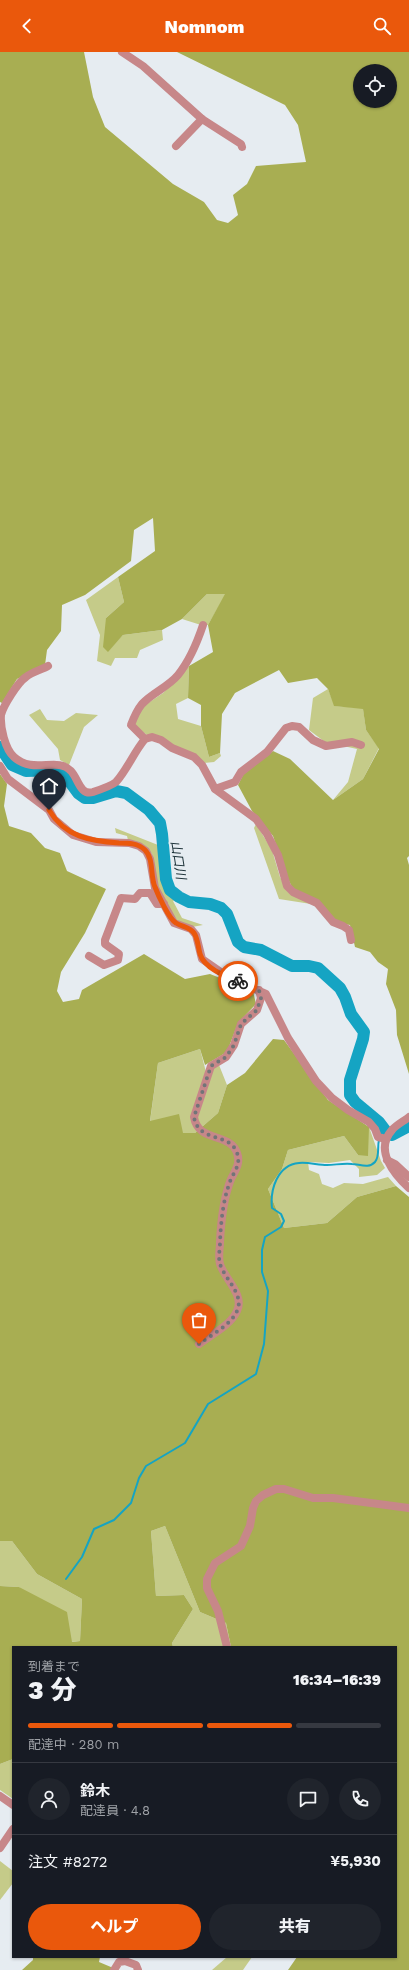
<!DOCTYPE html>
<html lang="ja">
<head>
<meta charset="utf-8">
<style>
  :root { --surface:#171b24; --page:#20242c; --text:#f1f3f6; --muted:#9ea1a6; --line:#363941; --accent:#ea580c }
  body { margin:0; font-family:"Work Sans","Noto Sans JP",sans-serif; background:var(--page); color:var(--text); height:100vh; display:flex; flex-direction:column; font-size:15px; white-space:nowrap }
  * { box-sizing:border-box; margin:0 }
  p { font-size:13px; color:var(--muted) }
  .icon { flex:none; width:22px; height:22px; fill:none; stroke:currentColor; stroke-width:2; stroke-linecap:round; stroke-linejoin:round }
  .map { position:relative; flex:1; overflow:hidden }
  .side { position:absolute; left:12px; top:1594px; width:385px; height:312px; display:flex; flex-direction:column; background:var(--surface); border-radius:0px; box-shadow:0 1px 3px #0004 }
  .side>* { flex:none }
  .tools { position:absolute; left:353px; top:12px; display:grid; gap:8px }
  .tools a { display:grid; place-items:center; width:44px; height:44px; border-radius:50%; background:var(--surface); box-shadow:0 1px 3px #0004; font-size:20px }
  .pin { position:absolute; display:grid; place-items:center; width:34px; height:34px; color:#fff; margin:-41px -17px; border-radius:50% 50% 50% 0; rotate:-45deg; box-shadow:0 0 4px #0007 }
  .pin .icon { rotate:45deg }
  .courier { position:absolute; display:grid; place-items:center; width:40px; height:40px; margin:-20px; border:3px solid #ea580c; border-radius:50%; background:#fff; color:#222; box-shadow:0 1px 5px #0007 }
  .summary em { font-style:normal; font-weight:800 }
  .summary div { display:flex; flex-direction:column-reverse }
  .summary { display:flex; align-items:center; justify-content:space-between; height:68px; padding:0 16px }
  h1 { font-size:26px; font-weight:800; line-height:30px }
  .bar { display:grid; grid-template-columns:repeat(4,1fr); gap:6px 4px; align-content:center; height:48px; padding:0 16px }
  .bar i { height:5px; border-radius:3px; background:var(--line) }
  .bar .current { background:var(--accent) }
  .bar p { grid-column:span 4 }
  .line { display:flex; align-items:center; gap:10px; padding:0 16px; border-top:1px solid var(--line) }
  .line div { flex:1 }
  .round { display:grid; place-items:center; flex:none; width:42px; height:42px; border-radius:21px; background:var(--page) }
  .action { display:flex; gap:8px; margin-top:auto; padding:8px 16px }
  .action a { flex:1; height:46px; border-radius:24px; background:var(--accent); color:#fff; font-size:16px; font-weight:800; line-height:46px; text-align:center }
  .action a+a { background:var(--page); color:var(--text) }
  header { display:flex; justify-content:space-between; align-items:center; height:52px; padding:0 16px; background:var(--accent); color:#fff; font-size:18px; font-weight:800 }
  .map>svg:first-child { display:block }
  .green { fill:#c5cb89 }
  .forest { fill:#a8ae52; fill-rule:evenodd }
  .lines { fill:none; stroke-linecap:round; stroke-linejoin:round }
  .stream { stroke:#15a4c3; stroke-width:2 }
  .river { stroke:#15a4c3; stroke-width:12 }
  .minor { stroke:#c78789; stroke-width:8 }
  .done { stroke:#727578; stroke-width:4; stroke-dasharray:0 7.2 }
  .route { stroke:#ea580c; stroke-width:5 }
  .labels { text-anchor:middle; stroke-width:3.5; stroke-linejoin:round; paint-order:stroke }
  .water-label { font-size:13px; font-style:italic; fill:#1a2f36; stroke:#e6ecf1 }
</style>
</head>
<body>
<header><svg class="icon" aria-label="back" viewBox="0 0 24 24"><path d="M15 5l-7 7 7 7"/></svg>Nomnom<svg class="icon" aria-label="search" viewBox="0 0 24 24"><circle cx="10" cy="10" r="6"/><path d="M15 15l6 6"/></svg></header>
<div class="map">
<svg width="409" height="1918" viewBox="0 0 409 1918">
  <rect width="100%" height="100%" fill="#e6ecf1"/>
  <g class="green">
    <polygon points="118,525 124,550 106,566 108,599 123,583 162,578 163,588 140,598 137,606 115,606 111,614 97,609 100,583 86,548"/>
    <polygon points="207,542 226,542 208,573 201,573 182,567"/>
    <polygon points="189,614 188,646 176,652 178,667 201,674 209,705 220,701 221,704 214,710 204,711 147,683 134,673 141,656 163,641"/>
    <polygon points="328,637 335,654 363,656 366,678 379,696 363,727 333,748 348,730 357,697 325,690 309,678 313,646"/>
    <polygon points="40,657 47,668 64,669 76,661 98,663 84,675 69,713 60,708 58,697 29,663"/>
    <polygon points="256,772 272,798 280,825 288,840 311,852 279,847 254,776"/>
    <path d="M115,776L158,793C161,812 160,834 176,847L173,849L182,866L203,873L192,875L176,869L157,833L152,802L144,793L128,788L127,784L116,781Z"/>
    <polygon points="200,997 206,1020 219,1013 227,1033 218,1061 195,1081 183,1081 150,1070 158,1011"/>
    <polygon points="369,1075 381,1109 385,1116 377,1123 359,1125 359,1117 350,1108 329,1111 308,1110 309,1118 319,1122 322,1132 333,1136 344,1131 363,1132 388,1125 396,1134 357,1145 327,1171 284,1176 268,1137 282,1117 288,1098 344,1084 358,1103"/>
    <polygon points="165,1474 200,1560 226,1571 231,1595 173,1595 172,1591 193,1557 184,1543 156,1544 151,1479"/>
    <polygon points="0,1489 12,1489 37,1522 82,1547 80,1589 71,1590 19,1535 0,1534"/>
    <polygon points="13,1707 13,1747 0,1738 0,1712"/>
    <polygon points="0,1809 13,1819 13,1831 0,1848"/>
    <polygon points="227,1905 252,1905 243,1918 212,1918"/>
  </g>
  <g class="forest">
    <path d="M0,0H84L93,45L105,75L173,132L204,150L217,168L228,171L238,163L233,143L247,132L256,114L306,110L298,73L285,53L177,0H409V804L407,806L409,813V1022L397,983L396,958L386,932L388,917L378,910L370,900L355,895L350,873L337,871L293,837L287,825L273,784L252,759L238,733L244,721L273,699L290,707L333,748L363,727L379,697L366,678L363,657L334,654L328,637L317,626L288,631L279,618L235,641L222,662L220,701L209,705L201,674V653L188,646L189,614L213,600L208,573L225,542H207L182,567L162,578L123,583L108,600L103,595L106,566L124,550L118,525L155,499L153,466L134,478L131,509L85,543L62,553L61,579L47,598L45,613L17,627L2,651L0,650ZM360,19H390V49H360Z"/>
    <polygon points="0,722 7,732 4,754 9,774 31,781 45,796 60,801 67,819 106,837 85,881 61,920 57,939 63,950 79,947 82,938 144,902 185,927 210,922 253,939 256,952 238,971 227,1000 205,1013 200,997 158,1011 150,1069 179,1062 183,1081 195,1081 218,1061 227,1033 245,1021 273,987 284,988 328,1048 369,1075 368,1104 358,1103 344,1084 288,1098 282,1117 268,1137 284,1176 327,1171 357,1145 396,1134 409,1145 409,1918 288,1918 297,1905 396,1905 396,1595 231,1595 226,1571 200,1560 165,1474 151,1479 156,1544 184,1543 193,1557 172,1591 173,1595 13,1595 13,1707 0,1712 0,1534 19,1535 67,1560 72,1590 80,1589 82,1547 37,1522 12,1489 0,1489"/>
    <polygon points="33,1905 100,1905 99,1910 118,1918 22,1918 33,1908"/>
  </g>
  <g class="lines">
    <g class="stream">
      <polyline points="381,1083 382,1075"/>
      <path d="M66,1527L82,1505L94,1477L114,1468L131,1451L139,1426L146,1414L185,1391L208,1352L256,1322L264,1292L268,1239L262,1220V1198L265,1185L281,1175L284,1169L281,1162L272,1156C270,1138 277,1113 299,1111C308,1110 318,1113 327,1113C335,1113 343,1111 352,1112C359,1112 369,1117 375,1110C380,1104 377,1095 379,1088"/>
    </g>
    <g class="river">
      <polyline points="0,695 12,713 26,719 56,718 64,722 78,741 85,746 93,746 116,739 126,741 149,758 160,771 162,782 166,827 170,838 179,845 189,850 210,852 221,856 227,862 238,890 244,895 261,898 292,914 309,914 318,916 340,936 345,945 351,962 364,980 363,987 350,1028 350,1043 355,1050 379,1070 385,1078"/>
      <polyline points="392,1083 409,1074"/>
    </g>
    <g class="minor">
      <polyline points="122,0 143,14 202,67 241,92 242,95"/>
      <polyline points="176,94 202,67"/>
      <path d="M48,614C41,618 32,620 26,625C18,630 3,654 1,663C0,675 5,697 14,705C34,723 57,704 71,719C78,726 80,744 93,740C99,738 111,734 116,730C127,718 134,700 145,687L152,685L161,688L172,696L194,705L202,713L215,737L256,767L267,782L278,803L287,834L293,840L317,851L333,870L343,874L349,878L351,888"/>
      <path d="M145,687L131,673C134,665 137,658 142,652C152,641 168,635 178,623C190,608 197,591 203,573"/>
      <polyline points="0,714 8,727 49,758 54,767 73,783 96,790 129,791 139,794 146,799 150,807 155,836 174,871 191,877 196,883 202,907 228,925 266,942 288,986 316,1029 332,1046 348,1058 369,1070 375,1077 378,1085 386,1087"/>
      <polyline points="215,737 235,730 241,720 267,700 286,676 292,674 299,675 313,688 326,694 352,690 361,693"/>
      <polyline points="89,904 104,913 118,908 119,902 105,892 105,888 121,846 135,847 140,841 150,841 157,852 164,852"/>
      <path d="M409,1065C404,1069 396,1073 392,1078C374,1098 394,1122 409,1136"/>
      <polyline points="387,1108 395,1112 409,1125"/>
      <path d="M199,1292C211,1283 231,1273 237,1259C245,1243 224,1226 220,1212C218,1205 220,1197 220,1190C221,1169 223,1147 231,1127C235,1119 241,1111 237,1101C230,1080 198,1091 194,1065L211,1014L226,1005L234,993L241,972L257,958L261,946L259,938"/>
      <polyline points="227,1595 218,1559 207,1536 207,1527 215,1511 241,1494 250,1474 253,1456 256,1449 263,1443 276,1437 284,1437 313,1446 333,1446 409,1456"/>
      <polyline points="0,1744 13,1753"/>
      <polyline points="0,1796 13,1777"/>
      <polyline points="114,1918 119,1910 125,1909 136,1913 138,1918"/>
    </g>
  </g>
  <g class="lines">
    <path class="done" d="M199,1292C211,1283 231,1273 237,1259C245,1243 224,1226 220,1212C218,1205 220,1197 220,1190C221,1169 223,1147 231,1127C235,1119 241,1111 237,1101C230,1080 198,1091 194,1065L211,1014L226,1005L234,993L241,972L257,958L261,946L259,938L238,929"/>
    <path class="route" d="M49,758C65,785 90,789 119,791C128,791 138,791 145,798C154,807 150,824 155,835C158,843 169,867 176,871C182,875 190,875 194,881C198,887 198,895 200,902C204,916 225,924 238,929"/>
  </g>
  <g class="labels">
    <g class="water-label">
      <text transform="translate(179 808) rotate(81)" y="5">山口川</text>
    </g>
  </g>
</svg>
<div class="tools">
<a><svg class="icon" aria-label="locate" viewBox="0 0 24 24"><circle cx="12" cy="12" r="6"/><path d="M12 2v4M12 18v4M2 12h4M18 12h4"/></svg></a>
</div>
<div class="pin" style="left:199px;top:1292px;background:#ea580c"><svg class="icon" aria-label="bag" viewBox="0 0 24 24"><path d="M5 8h14l-1 12H6zM9 8a3 3 0 0 1 6 0"/></svg></div>
<div class="pin" style="left:49px;top:758px;background:#1f2937"><svg class="icon" aria-label="home" viewBox="0 0 24 24"><path d="M3 11l9-7 9 7M6 9v11h12V9"/></svg></div>
<div class="courier" style="left:238px;top:929px"><svg class="icon" aria-label="bike" viewBox="0 0 24 24"><circle cx="6" cy="16" r="4"/><circle cx="18" cy="16" r="4"/><path d="M6 16l4-8h5l3 8M10 8l3 8H6M13 5h3"/></svg></div>
<section class="side">
<div class="summary"><div><h1>3 分</h1><p>到着まで</p></div><em>16:34–16:39</em></div>
<div class="bar"><i class="current"></i><i class="current"></i><i class="current"></i><i></i><p>配達中 · 280 m</p></div>
<div class="line" style="height:72px"><a class="round"><svg class="icon" aria-label="person" viewBox="0 0 24 24"><circle cx="12" cy="8" r="4"/><path d="M4 21q1-7 8-7t8 7"/></svg></a><div><b>鈴木</b><p>配達員 · 4.8</p></div><a class="round"><svg class="icon" aria-label="chat" viewBox="0 0 24 24"><path d="M4 5h16v11H9l-5 4z"/></svg></a><a class="round"><svg class="icon" aria-label="phone" viewBox="0 0 24 24"><path d="M5 4h4l2 5-3 2q2 4 5 5l2-3 5 2v4C11 20 4 13 5 4z"/></svg></a></div>
<div class="line" style="height:52px"><div>注文 #8272</div><b>¥5,930</b></div>
<div class="action"><a>ヘルプ</a><a>共有</a></div>
</section>
</div>
</body>
</html>
